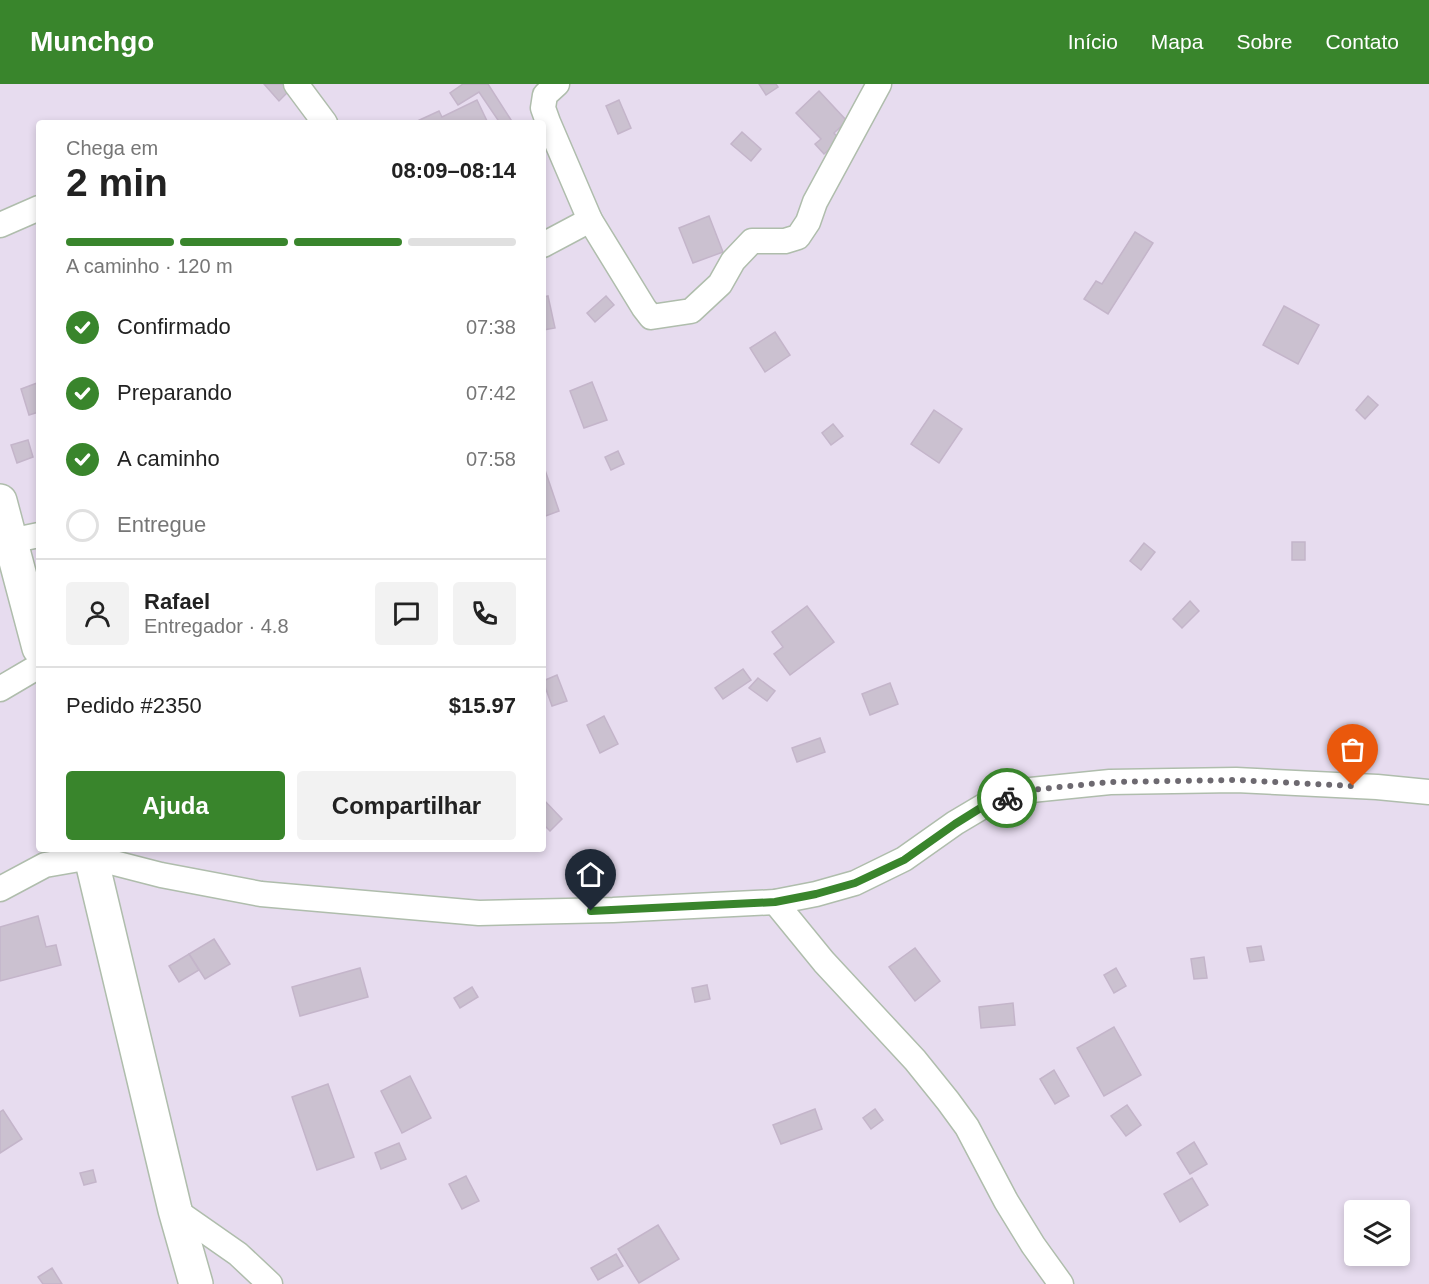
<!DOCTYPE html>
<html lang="pt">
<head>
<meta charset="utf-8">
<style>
  :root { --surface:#fff; --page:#f2f2f2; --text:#222; --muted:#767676; --line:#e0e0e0; --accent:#39852c }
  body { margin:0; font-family:Helvetica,sans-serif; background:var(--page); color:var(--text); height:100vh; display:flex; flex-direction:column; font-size:22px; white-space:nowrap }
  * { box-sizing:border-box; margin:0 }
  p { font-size:20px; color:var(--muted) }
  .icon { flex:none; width:33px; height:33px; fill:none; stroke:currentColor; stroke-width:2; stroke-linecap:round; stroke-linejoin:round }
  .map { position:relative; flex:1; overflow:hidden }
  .side { position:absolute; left:36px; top:36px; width:510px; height:732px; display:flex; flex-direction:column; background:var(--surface); border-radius:6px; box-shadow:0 3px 9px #0003 }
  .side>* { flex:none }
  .controls { position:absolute; left:1344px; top:1116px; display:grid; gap:12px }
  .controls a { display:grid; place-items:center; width:66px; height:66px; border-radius:6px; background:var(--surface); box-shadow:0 3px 9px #0003; font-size:30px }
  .pin { position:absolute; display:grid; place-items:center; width:51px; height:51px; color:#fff; margin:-62px -26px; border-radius:50% 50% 50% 0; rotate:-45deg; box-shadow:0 0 6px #0007 }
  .pin .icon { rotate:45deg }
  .courier { position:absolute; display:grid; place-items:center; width:60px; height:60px; margin:-30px; border:4px solid #39852c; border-radius:50%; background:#fff; color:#222; box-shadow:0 2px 8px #0007 }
  .headline em { font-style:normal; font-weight:700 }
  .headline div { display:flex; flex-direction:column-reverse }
  .headline { display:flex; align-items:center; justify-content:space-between; height:102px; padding:0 30px }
  h1 { font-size:39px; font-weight:700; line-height:45px }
  .bar { display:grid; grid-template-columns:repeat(4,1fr); gap:9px 6px; align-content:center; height:72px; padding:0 30px }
  .bar i { height:8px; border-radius:4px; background:var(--line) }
  .bar .selected { background:var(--accent) }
  .bar p { grid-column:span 4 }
  .line { display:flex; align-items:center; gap:15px; padding:0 30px; border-top:2px solid var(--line) }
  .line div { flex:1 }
  .round { display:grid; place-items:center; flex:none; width:63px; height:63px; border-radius:6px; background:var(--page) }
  ol { padding:0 30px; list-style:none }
  li { display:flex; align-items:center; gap:18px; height:66px }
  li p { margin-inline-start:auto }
  li .icon { padding:6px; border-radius:50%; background:var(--accent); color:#fff; stroke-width:4 }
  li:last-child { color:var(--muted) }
  li i { width:33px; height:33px; border:3px solid var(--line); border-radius:50% }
  .action { display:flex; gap:12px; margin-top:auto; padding:12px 30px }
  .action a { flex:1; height:69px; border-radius:6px; background:var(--accent); color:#fff; font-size:24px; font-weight:700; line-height:69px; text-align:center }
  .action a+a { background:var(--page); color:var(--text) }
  header { display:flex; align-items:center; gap:36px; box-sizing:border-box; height:84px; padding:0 30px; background:var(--accent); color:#fff }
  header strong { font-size:28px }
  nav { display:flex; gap:33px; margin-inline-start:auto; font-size:21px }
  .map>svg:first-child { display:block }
  .building { fill:#cbc1d0; stroke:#c4b5ca; stroke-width:1.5 }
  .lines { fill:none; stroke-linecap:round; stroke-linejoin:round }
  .street-casing { stroke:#afbdac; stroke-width:27 }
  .secondary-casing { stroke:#afbdac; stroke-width:36 }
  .street { stroke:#fff; stroke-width:24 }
  .secondary { stroke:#fff; stroke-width:33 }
  .done { stroke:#6d6970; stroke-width:6; stroke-dasharray:0 10.8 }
  .route { stroke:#39852c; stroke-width:8 }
</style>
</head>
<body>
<header>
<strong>Munchgo</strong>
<nav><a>Início</a><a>Mapa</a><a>Sobre</a><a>Contato</a></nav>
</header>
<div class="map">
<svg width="1429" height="1200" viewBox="0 0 1429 1200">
  <rect width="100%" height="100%" fill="#e7dcef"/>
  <g class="building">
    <polygon points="264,0 291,0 293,3 279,17"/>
    <polygon points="463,0 488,0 513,39 500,39 479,8 458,21 450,9"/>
    <polygon points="759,0 776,0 778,3 766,11"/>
    <polygon points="819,7 847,37 834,49 840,56 824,70 815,60 821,55 796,29"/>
    <polygon points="477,16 488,39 413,39 439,27 442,33"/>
    <polygon points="619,16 631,44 618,50 606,22"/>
    <polygon points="742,48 761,65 751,77 731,60"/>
    <polygon points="709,132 723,168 693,179 679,144"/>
    <polygon points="1135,148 1153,159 1108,230 1084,215 1096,197 1102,200"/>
    <polygon points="548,212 555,244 543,246 543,213"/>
    <polygon points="606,212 614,221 595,238 587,229"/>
    <polygon points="1284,222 1319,241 1298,280 1263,261"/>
    <polygon points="775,248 790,271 765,288 750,264"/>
    <polygon points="592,298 607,336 584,344 570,307"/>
    <polygon points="37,299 39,304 39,328 29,331 21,305"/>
    <polygon points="1368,312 1378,321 1365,335 1356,326"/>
    <polygon points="934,326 962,345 939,379 911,360"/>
    <polygon points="833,340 843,352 831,361 822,349"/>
    <polygon points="28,356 33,373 17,379 11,361"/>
    <polygon points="618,367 624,380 611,386 605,373"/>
    <polygon points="545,386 559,427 543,433 543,387"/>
    <rect x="1292" y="458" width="13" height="18"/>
    <polygon points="1144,459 1155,468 1141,486 1130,477"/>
    <polygon points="1190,517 1199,527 1182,544 1173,535"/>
    <polygon points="807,522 834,558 790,591 774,570 783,563 772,548"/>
    <polygon points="743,585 751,596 723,615 715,604"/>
    <polygon points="557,591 567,617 552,622 543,597"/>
    <polygon points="758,594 775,607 767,617 749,604"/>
    <polygon points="890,599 898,620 870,631 862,610"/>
    <polygon points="604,632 618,660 600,669 587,641"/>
    <polygon points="820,654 825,668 797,678 792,664"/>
    <polygon points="543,715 562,735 550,747 543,740"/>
    <polygon points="38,832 46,863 56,861 61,881 0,897 0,843"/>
    <polygon points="214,855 230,880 205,895 189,870"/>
    <polygon points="1261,862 1264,876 1250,878 1247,864"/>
    <polygon points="915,864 940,897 915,917 889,883"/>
    <polygon points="189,870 199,886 179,898 169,882"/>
    <polygon points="1204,873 1207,894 1194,895 1191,875"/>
    <polygon points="360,884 368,913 300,932 292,903"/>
    <polygon points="1116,884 1126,902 1114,909 1104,891"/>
    <polygon points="707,901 710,915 695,918 692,904"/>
    <polygon points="472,903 478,913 460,924 454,914"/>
    <polygon points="1013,919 1015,941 981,944 979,923"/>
    <polygon points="1114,943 1141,991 1104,1012 1077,964"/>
    <polygon points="1054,986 1069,1012 1055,1020 1040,995"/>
    <polygon points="410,992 431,1034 402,1049 381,1007"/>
    <polygon points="328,1000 354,1073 317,1086 292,1013"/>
    <polygon points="1127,1021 1141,1041 1126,1052 1111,1032"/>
    <polygon points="815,1025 822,1045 781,1060 773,1041"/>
    <polygon points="875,1025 883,1036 871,1045 863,1034"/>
    <polygon points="3,1026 22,1055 0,1069 0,1028"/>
    <polygon points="1194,1058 1207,1080 1190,1090 1177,1069"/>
    <polygon points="399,1059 406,1075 381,1085 375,1069"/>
    <polygon points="93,1086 96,1098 84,1101 80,1089"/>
    <polygon points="466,1092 479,1117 462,1125 449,1100"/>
    <polygon points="1192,1094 1208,1121 1180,1138 1164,1110"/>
    <polygon points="658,1141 679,1175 639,1199 618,1165"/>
    <polygon points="616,1170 623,1182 598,1196 591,1184"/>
    <polygon points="52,1184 62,1200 43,1200 38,1193"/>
  </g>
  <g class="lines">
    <defs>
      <g id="street">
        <polyline points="296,0 325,39"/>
        <polyline points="557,0 545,11 543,24 548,38 590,136 644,224 651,233 691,227 720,200 733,177 752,157 785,157 798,153 808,138 815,118 879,0"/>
        <polyline points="0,141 39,124"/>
        <polyline points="543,161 590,136"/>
        <polyline points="10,457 39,451"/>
        <polyline points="0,605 39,582"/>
        <polyline points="0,805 45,781 91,773 161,791 261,810 479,829 613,826 775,818 816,810 855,799 904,775 955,739 987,720 1031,706 1110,698 1236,696 1377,703 1429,708"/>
        <polyline points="775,818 824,878 915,976 948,1017 967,1043 1006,1117 1033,1161 1061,1200"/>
        <polyline points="175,1126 238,1170 270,1200"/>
      </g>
      <g id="secondary">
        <polyline points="0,417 39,564"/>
        <polyline points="89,765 175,1126 196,1200"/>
      </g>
    </defs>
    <use href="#street" class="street-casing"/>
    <use href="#secondary" class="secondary-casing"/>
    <use href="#street" class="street"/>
    <use href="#secondary" class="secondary"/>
  </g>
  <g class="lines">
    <polyline class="done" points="1007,714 1031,706 1110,698 1236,696 1353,702"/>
    <polyline class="route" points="591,827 775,818 816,810 855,799 904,776 955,740 987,720 1007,714"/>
  </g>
</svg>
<div class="controls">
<a><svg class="icon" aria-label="layers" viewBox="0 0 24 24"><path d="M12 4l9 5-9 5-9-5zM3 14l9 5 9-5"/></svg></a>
</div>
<div class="pin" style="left:1353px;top:702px;background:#ea580c"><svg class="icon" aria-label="bag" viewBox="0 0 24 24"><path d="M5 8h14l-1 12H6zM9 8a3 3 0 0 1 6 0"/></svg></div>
<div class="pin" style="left:591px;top:827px;background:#1f2937"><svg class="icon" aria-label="home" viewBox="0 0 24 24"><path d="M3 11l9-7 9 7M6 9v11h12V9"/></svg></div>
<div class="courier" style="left:1007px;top:714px"><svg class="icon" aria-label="bike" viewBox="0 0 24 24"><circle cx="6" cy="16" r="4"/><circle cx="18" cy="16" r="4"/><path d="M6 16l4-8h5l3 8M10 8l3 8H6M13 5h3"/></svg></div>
<section class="side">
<div class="headline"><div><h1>2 min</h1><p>Chega em</p></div><em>08:09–08:14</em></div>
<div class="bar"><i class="selected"></i><i class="selected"></i><i class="selected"></i><i></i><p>A caminho · 120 m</p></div>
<ol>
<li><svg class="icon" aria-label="check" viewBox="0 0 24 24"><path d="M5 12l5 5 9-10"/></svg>Confirmado<p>07:38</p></li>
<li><svg class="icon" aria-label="check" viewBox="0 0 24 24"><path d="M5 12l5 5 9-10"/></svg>Preparando<p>07:42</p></li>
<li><svg class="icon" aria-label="check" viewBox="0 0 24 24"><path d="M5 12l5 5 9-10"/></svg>A caminho<p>07:58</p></li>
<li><i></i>Entregue</li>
</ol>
<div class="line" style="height:108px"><a class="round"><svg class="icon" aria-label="person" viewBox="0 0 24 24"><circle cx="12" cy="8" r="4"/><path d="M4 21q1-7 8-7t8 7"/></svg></a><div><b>Rafael</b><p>Entregador · 4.8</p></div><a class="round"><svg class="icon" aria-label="chat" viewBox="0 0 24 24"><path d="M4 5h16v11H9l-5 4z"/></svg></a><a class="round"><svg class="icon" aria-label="phone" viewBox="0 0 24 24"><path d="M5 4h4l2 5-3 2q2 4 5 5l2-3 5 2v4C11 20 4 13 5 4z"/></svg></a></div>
<div class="line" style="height:78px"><div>Pedido #2350</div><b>$15.97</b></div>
<div class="action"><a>Ajuda</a><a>Compartilhar</a></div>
</section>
</div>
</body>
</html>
